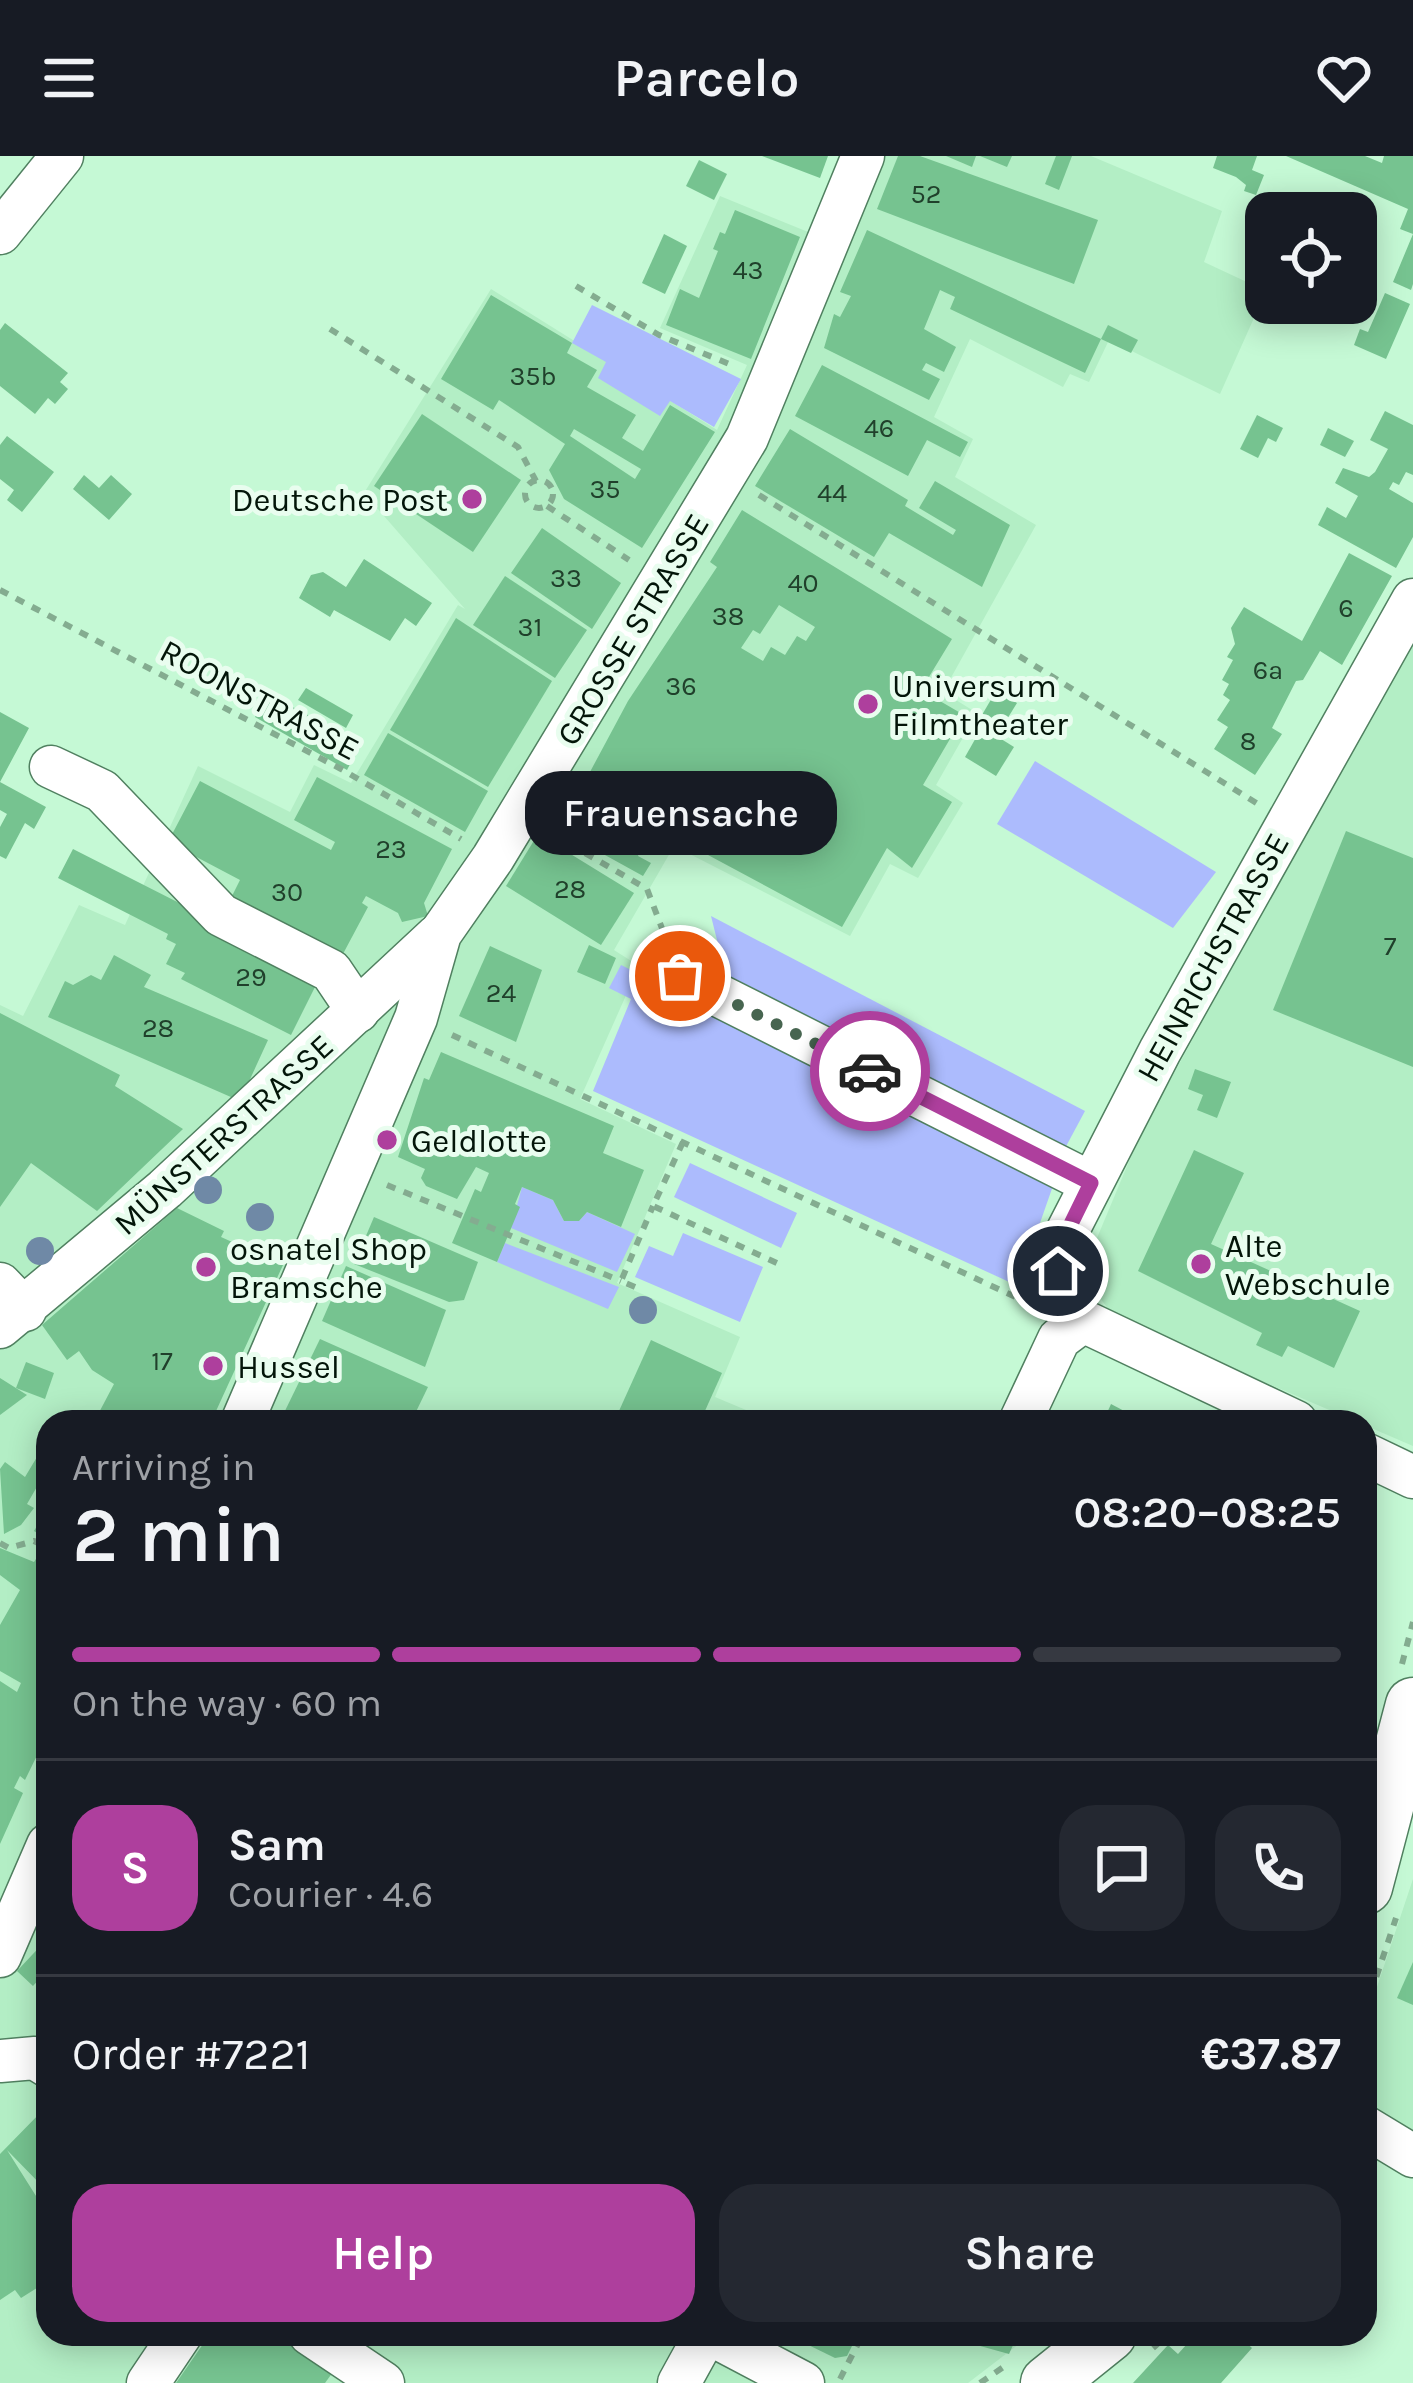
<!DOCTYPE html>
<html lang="en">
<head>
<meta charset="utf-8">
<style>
  :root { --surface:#171b24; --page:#242831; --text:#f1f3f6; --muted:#9ea1a6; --line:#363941; --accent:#ae3f9d }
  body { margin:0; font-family:Karla,sans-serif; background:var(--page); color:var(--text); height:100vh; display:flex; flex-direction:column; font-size:45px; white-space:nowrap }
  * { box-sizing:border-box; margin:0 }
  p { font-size:39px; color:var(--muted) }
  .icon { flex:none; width:66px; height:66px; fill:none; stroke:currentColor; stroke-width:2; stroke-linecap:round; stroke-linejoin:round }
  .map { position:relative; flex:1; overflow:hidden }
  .drawer { position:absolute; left:36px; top:1254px; width:1341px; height:936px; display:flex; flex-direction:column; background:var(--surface); border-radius:36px; box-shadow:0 6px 30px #0003 }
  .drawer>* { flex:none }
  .tools { position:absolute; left:1245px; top:36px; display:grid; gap:24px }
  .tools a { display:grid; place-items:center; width:132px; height:132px; border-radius:24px; background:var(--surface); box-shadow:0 6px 30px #0003; font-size:60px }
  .pin { position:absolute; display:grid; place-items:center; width:102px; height:102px; color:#fff; margin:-51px; border:6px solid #fff; border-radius:50%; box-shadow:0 3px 12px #0007 }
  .courier { position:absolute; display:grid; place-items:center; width:120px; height:120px; margin:-60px; border:9px solid #ae3f9d; border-radius:50%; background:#fff; color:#222; box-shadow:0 3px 15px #0007 }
  .bubble { position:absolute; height:84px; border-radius:36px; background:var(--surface); box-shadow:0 6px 30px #0003; font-size:39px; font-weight:600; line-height:84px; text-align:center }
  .headline em { font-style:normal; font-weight:600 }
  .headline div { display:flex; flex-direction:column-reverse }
  .headline { display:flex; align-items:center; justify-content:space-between; height:204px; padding:0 36px }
  h1 { font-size:78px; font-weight:600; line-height:90px }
  .bar { display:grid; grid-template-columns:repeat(4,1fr); gap:18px 12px; align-content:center; height:144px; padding:0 36px }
  .bar i { height:15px; border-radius:9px; background:var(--line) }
  .bar .current { background:var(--accent) }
  .bar p { grid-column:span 4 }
  .line { display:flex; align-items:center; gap:30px; padding:0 36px; border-top:3px solid var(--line) }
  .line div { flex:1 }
  .round { display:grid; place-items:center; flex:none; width:126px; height:126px; border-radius:36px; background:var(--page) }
  .primary-button { display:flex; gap:24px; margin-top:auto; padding:24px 36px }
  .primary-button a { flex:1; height:138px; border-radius:36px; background:var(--accent); color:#fff; font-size:48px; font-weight:600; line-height:138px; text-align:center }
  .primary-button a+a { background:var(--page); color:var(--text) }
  header { display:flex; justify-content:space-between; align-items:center; height:156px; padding:0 36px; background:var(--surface); font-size:54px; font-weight:600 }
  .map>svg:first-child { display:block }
  .built { fill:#b3eec5 }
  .green { fill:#acbbfd }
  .building { fill:#76c390; fill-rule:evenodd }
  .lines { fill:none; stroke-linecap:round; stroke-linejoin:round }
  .minor-casing { stroke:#508060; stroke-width:45 }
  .major-casing { stroke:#508060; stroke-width:57 }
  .path { stroke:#84ac90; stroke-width:6; stroke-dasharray:9 9; stroke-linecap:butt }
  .minor { stroke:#fff; stroke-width:42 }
  .major { stroke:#fff; stroke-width:54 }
  .tree { fill:#6f89a6 }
  .done { stroke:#476550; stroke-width:12; stroke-dasharray:0 21.6 }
  .route { stroke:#ae3f9d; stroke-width:15 }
  .poi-dot { fill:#ae3f9d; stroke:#e9fdef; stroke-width:4.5 }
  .labels { text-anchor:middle; stroke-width:10; stroke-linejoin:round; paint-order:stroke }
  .number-label { font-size:27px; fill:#20402b }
  .poi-label { font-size:33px; fill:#031509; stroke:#e9fdef; text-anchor:start }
  .street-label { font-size:33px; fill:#031509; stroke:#e9fdef }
</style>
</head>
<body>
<header><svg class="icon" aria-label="menu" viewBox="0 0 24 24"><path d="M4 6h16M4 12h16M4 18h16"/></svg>Parcelo<svg class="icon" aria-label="heart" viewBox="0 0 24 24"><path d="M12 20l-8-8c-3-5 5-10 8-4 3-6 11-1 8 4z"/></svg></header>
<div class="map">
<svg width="1413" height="2227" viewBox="0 0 1413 2227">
  <rect width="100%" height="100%" fill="#c5f9d5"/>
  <g class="built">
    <polygon points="881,0 1091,0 1222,55 1204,106 1266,135 1220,238 1109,184 1089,226 1070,218 1063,231 970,183 934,261 973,283 955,321 1036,369 943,536 977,557 936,629 963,647 918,722 890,708 850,780 674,690 614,794 639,810 580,943 676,988 617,1127 740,1181 715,1241 775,1266 48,1266 48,2178 1032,2178 968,2227 0,2227 0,849 23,860 79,749 125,769 198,610 290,656 314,609 351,627 458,449 465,453 364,337 491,133 717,274 747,209 660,172 720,40 845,91"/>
    <polygon points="1413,483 1413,1290 1115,1162 1082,1118 1140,979"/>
    <polygon points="1413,1723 1413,1988 1365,1960 1365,1867"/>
  </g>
  <g class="green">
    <polygon points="592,149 741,223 714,271 670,245 660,260 598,222 606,206 572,187"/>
    <polygon points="1035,605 1216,716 1173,772 997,668"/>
    <polygon points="711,760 1085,955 1063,996 727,824"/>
    <polygon points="621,809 1055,1024 1018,1130 593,935 631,843 609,832"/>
    <polygon points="690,1007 797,1057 781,1092 674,1041"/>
    <polygon points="522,1031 553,1044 564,1065 579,1065 587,1056 635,1078 617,1116 511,1072"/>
    <polygon points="683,1077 763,1111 740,1166 635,1121 649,1090 673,1100"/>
    <polygon points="505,1087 619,1131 608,1153 497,1106"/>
  </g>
  <g class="building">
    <polygon points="762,0 828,0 820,22"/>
    <polygon points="898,0 920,0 1098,64 1074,128 877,53"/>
    <polygon points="946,0 976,0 972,11"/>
    <polygon points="980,0 1012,0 1007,11"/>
    <polygon points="1056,0 1072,0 1059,34 1045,28"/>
    <polygon points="1217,0 1257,0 1252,14 1264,19 1256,39 1244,35 1246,29 1236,21 1213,12"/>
    <polygon points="1286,0 1365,0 1382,7 1384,0 1413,0 1413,128 1411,134 1393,126 1413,78 1400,73 1408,53"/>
    <polygon points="699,4 727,18 714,44 686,30"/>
    <polygon points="735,54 800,81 751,203 666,169 680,133 699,142 718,95 713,93 720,76 725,78"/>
    <polygon points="867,74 1101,183 1085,217 950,153 955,141 940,134 924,173 956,191 944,216 926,207 922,214 940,223 929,244 824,192 834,158 840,161 851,140 840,136"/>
    <polygon points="664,78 687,90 665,138 642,127"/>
    <polygon points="1385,137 1410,148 1386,203 1354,189 1360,173 1368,176"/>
    <path d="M491,139L572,187L567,197L597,214L587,231L636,259L622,282L643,295L670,249L715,276L642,392L564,343L549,314L565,288L499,244L493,254L441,223ZM574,273L641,313L635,323L570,280Z"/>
    <polygon points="5,167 68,217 60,226 68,233 55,248 48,242 35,258 0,230 0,174"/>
    <polygon points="1108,169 1138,184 1131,197 1101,183"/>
    <polygon points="822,209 968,286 960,301 927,284 908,320 795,260"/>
    <polygon points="1385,255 1413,269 1413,319 1406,316 1399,329 1393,326 1389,333 1413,347 1413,381 1396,412 1318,369 1327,351 1346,362 1358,340 1335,327 1343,312 1369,321 1375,316 1388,293 1370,284"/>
    <polygon points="422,258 521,324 473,396 374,330"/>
    <polygon points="1257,259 1283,272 1276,286 1268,282 1258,302 1240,293"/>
    <polygon points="1328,272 1354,285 1345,301 1320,289"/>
    <polygon points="790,273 908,344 905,350 953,379 956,374 919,352 935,325 1010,369 982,431 889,377 874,401 755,330"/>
    <polygon points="7,280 54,316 22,356 7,344 14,334 0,323 0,289"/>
    <polygon points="84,319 99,332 111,319 132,338 109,364 73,333"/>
    <path d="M742,354L952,483L921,534L964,559L923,629L952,646L912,712L887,692L842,771L667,677L661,688L645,679L638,700L651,707L643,720L547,667L556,650L565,653L569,647L562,643L565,633L575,636L583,629L628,545L717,411L710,406ZM779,449L815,471L806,485L797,480L785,499L771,491L763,505L741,492L753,474L760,478Z"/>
    <polygon points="542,372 621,427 592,473 511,417"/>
    <polygon points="1349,397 1392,420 1342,509 1320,495 1303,524 1296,525 1272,572 1282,578 1255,619 1214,593 1228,571 1217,564 1230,544 1223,539 1229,528 1222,524 1233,504 1227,501 1235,488 1231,472 1244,451 1302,485"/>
    <polygon points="364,403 432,447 416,470 405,462 390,485 334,454 330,461 299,442 311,419 323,416 346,431"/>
    <polygon points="505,420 587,474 555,522 473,469"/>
    <polygon points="456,462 552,525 488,631 390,574"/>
    <polygon points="306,532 353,559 346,572 298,544"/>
    <polygon points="996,535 1017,547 999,576 979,564"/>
    <polygon points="268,538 361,587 347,614 255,561"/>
    <polygon points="0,556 29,572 0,626 46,651 34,673 25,667 6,703 0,700 0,671 7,658 0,654"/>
    <polygon points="982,571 1014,591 996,620 965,601"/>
    <polygon points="388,577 488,635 465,676 364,619"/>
    <polygon points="317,621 452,693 424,747 428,760 402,766 398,757 366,740 362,747 368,751 336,811 226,752 240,724 168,686 200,625 331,694 335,686 294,664"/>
    <polygon points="1346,675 1413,702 1413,911 1273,854"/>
    <polygon points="538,678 634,737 601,789 506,730"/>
    <polygon points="73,693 321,819 291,879 181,823 185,817 166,808 176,788 166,783 168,778 58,722"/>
    <polygon points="589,789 616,802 605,828 577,816"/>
    <polygon points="490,790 542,814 516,886 459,860"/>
    <polygon points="114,799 151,819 144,831 268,884 240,945 48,861 65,825 73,829 91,819 101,824"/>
    <polygon points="0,857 120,919 115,930 183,973 97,1055 31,1007 0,1051"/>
    <polygon points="441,896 614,970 603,997 644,1014 621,1071 587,1056 579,1065 564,1065 553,1044 522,1031 515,1048 520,1051 497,1106 452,1087 475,1033 481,1036 489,1017 476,1011 457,1043 426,1030 421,1022 425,1013 398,1001 424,922 429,924"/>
    <polygon points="1195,913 1231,926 1217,962 1197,954 1203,939 1188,933"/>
    <polygon points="1194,994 1244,1017 1211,1088 1360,1155 1334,1212 1288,1190 1282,1201 1256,1189 1262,1177 1138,1115"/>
    <polygon points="177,1052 224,1075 221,1081 283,1109 211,1266 94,1266 114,1228 92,1214 79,1195 67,1204 42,1169"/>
    <polygon points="374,1061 478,1106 464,1144 449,1146 354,1108"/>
    <polygon points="346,1110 446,1154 425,1211 322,1165"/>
    <polygon points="320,1183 428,1231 411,1266 287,1266 282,1261"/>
    <polygon points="651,1184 722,1217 700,1266 614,1266"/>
    <polygon points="26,1206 54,1217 45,1243 16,1232"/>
    <polygon points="0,1222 27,1239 0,1259"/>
    <polygon points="1111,1248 1145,1266 1103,1266"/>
    <polygon points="37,1301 48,1308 48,1336 38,1329 27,1348 34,1352 21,1369 4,1378 0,1313 5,1306 25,1321"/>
    <polygon points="48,1351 48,1384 34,1375"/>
    <polygon points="0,1392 34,1406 43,1392 48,1394 48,1577 25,1624 20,1620 14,1632 23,1637 0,1688 0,1525 17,1536 21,1527 0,1515 0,1469 20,1434 0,1419"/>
    <polygon points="48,1782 48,1826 42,1820 33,1830 17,1815"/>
    <polygon points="1413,1806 1413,1849 1397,1842"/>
    <polygon points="45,1952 48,2036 7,1994 48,2059 48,2125 21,2142 15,2134 0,2144 0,1998"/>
    <polygon points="210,2178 279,2178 333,2216 325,2227 176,2227"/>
    <polygon points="786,2178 858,2178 847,2200 835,2202"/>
    <polygon points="966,2178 1018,2178 1009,2198 973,2188 976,2182"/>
    <polygon points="1196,2178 1236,2178 1252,2192 1221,2227 1133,2227 1168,2189 1178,2198"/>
  </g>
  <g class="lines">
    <defs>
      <g id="minor">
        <polyline points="0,77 62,0"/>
        <polyline points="51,611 102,635 221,759 331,815 358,855"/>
        <polyline points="680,820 1091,1027"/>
        <polyline points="0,1128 25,1154"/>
        <polyline points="0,1171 165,1033 437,780"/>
        <polyline points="242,1266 416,862 440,778 493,702 747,282 863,0"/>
        <polyline points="1020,1266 1059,1183 1083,1165"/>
        <polyline points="1296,1266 1083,1165 1061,1141 1058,1115 1068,1074 1160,895 1413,444"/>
        <polyline points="1365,1298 1413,1321"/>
        <polyline points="0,1800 48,1689"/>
        <polyline points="0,1905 35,1902 48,1910"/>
        <polyline points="1365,1971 1413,2000"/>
        <polyline points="310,2178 383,2227"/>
        <polyline points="710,2178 803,2227"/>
        <polyline points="148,2227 181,2178"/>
        <polyline points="679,2227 706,2178"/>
      </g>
      <g id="major">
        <polyline points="1365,1731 1413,1549"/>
        <polyline points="1048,2227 1109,2178"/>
      </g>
    </defs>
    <use href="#minor" class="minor-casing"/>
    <use href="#major" class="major-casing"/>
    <g class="path">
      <polyline points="576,130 659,179 734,210"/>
      <polyline points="330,173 518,291 536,325"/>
      <circle cx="539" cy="338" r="14"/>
      <polyline points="759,339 1258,648"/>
      <polyline points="547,350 629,404"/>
      <polyline points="0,434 341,613 461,683"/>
      <polyline points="554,679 647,733 668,788"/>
      <polyline points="452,879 1022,1144"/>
      <polyline points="683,986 653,1050 781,1109"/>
      <polyline points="387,1029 621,1125"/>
      <polyline points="635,1131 621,1125 653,1050"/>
      <polyline points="0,1387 9,1392 34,1385 48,1392"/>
      <polyline points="1402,1508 1413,1466"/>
      <polyline points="1365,1855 1396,1762"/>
      <polyline points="1153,2192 1169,2178"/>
      <polyline points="840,2223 863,2178"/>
      <polyline points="980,2227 1005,2210"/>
    </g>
    <use href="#minor" class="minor"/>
    <use href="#major" class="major"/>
  </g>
  <g class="tree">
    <circle cx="208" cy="1034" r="14"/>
    <circle cx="260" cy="1061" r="14"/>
    <circle cx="40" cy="1095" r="14"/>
    <circle cx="643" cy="1154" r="14"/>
  </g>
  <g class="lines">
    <polyline class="done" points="680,820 870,915"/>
    <polyline class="route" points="870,915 1091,1027 1068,1074 1058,1115"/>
  </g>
  <g class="poi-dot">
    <circle cx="472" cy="343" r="12"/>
    <circle cx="868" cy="548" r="12"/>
    <circle cx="387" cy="984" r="12"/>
    <circle cx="1201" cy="1108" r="12"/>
    <circle cx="206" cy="1111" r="12"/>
    <circle cx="213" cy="1210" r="12"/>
  </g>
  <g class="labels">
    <g class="number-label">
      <text x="926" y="47">52</text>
      <text x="748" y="123">43</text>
      <text x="533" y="229">35b</text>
      <text x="879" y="281">46</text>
      <text x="605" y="342">35</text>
      <text x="832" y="346">44</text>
      <text x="566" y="431">33</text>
      <text x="803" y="436">40</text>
      <text x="1346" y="461">6</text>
      <text x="728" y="469">38</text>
      <text x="530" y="480">31</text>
      <text x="1268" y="523">6a</text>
      <text x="681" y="539">36</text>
      <text x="1248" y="594">8</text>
      <text x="391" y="702">23</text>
      <text x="570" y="742">28</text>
      <text x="287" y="745">30</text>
      <text x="1390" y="799">7</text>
      <text x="251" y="830">29</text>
      <text x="501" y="846">24</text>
      <text x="158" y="881">28</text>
      <text x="162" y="1214">17</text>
    </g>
    <g class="poi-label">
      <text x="448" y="355" text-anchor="end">Deutsche Post</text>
      <text x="892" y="541">Universum<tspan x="892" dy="38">Filmtheater</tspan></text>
      <text x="411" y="996">Geldlotte</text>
      <text x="1225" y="1101">Alte<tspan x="1225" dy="38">Webschule</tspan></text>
      <text x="230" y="1104">osnatel Shop<tspan x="230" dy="38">Bramsche</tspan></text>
      <text x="237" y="1222">Hussel</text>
    </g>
    <g class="street-label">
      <text transform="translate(632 473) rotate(-59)" y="12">GROSSE STRASSE</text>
      <text transform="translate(260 543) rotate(28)" y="12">ROONSTRASSE</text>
      <text transform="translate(1212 801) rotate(-61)" y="12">HEINRICHSTRASSE</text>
      <text transform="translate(223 978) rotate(-42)" y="12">MÜNSTERSTRASSE</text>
    </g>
  </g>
</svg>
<div class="tools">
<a><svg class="icon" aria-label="locate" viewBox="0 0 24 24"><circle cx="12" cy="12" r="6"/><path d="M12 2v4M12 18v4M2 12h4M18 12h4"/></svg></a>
</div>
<div class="pin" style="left:680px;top:820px;background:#ea580c"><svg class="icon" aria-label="bag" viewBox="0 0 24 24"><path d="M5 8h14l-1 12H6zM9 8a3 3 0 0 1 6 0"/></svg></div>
<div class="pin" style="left:1058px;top:1115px;background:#1f2937"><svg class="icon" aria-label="home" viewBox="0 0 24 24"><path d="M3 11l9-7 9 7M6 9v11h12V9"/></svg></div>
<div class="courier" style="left:870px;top:915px"><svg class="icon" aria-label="car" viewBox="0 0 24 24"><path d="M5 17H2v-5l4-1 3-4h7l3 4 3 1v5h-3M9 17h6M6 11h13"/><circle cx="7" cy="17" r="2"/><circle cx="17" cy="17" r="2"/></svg></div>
<div class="bubble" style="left:525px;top:615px;width:312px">Frauensache</div>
<section class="drawer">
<div class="headline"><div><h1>2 min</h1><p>Arriving in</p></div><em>08:20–08:25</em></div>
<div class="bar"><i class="current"></i><i class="current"></i><i class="current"></i><i></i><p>On the way · 60 m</p></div>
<div class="line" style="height:216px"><b class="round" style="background:var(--accent);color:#fff">S</b><div><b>Sam</b><p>Courier · 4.6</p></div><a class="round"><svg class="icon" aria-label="chat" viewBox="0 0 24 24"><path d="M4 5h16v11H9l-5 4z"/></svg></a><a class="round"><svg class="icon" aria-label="phone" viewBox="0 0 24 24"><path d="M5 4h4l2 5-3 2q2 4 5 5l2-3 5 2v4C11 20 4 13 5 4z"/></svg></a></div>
<div class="line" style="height:156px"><div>Order #7221</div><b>€37.87</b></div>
<div class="primary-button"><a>Help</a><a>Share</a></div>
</section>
</div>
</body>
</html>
